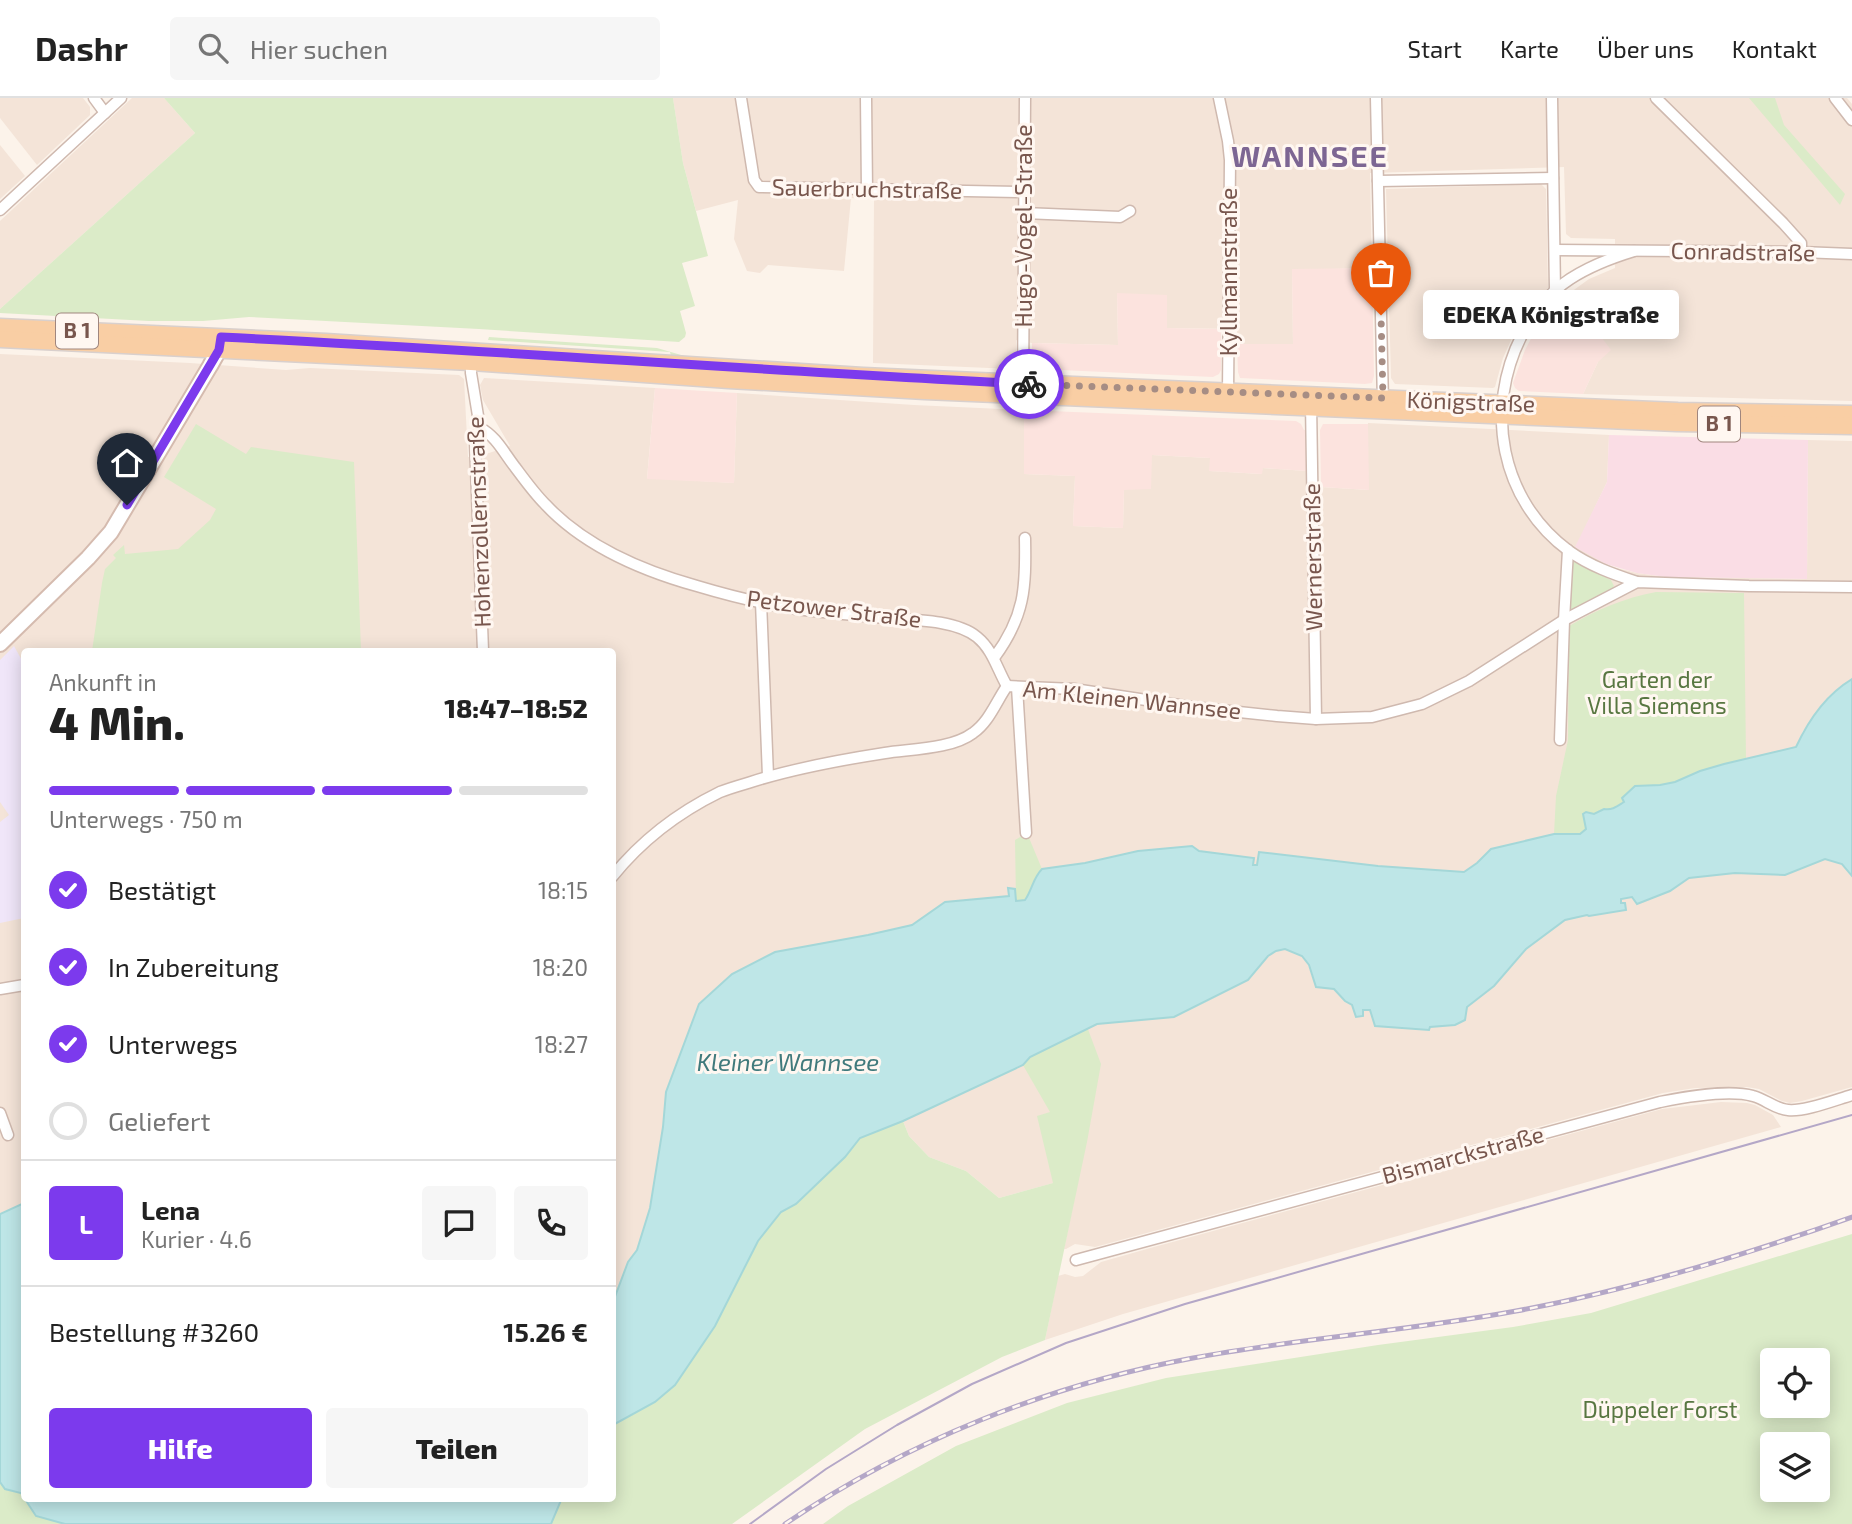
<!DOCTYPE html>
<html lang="de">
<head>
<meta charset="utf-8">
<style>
  :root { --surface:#fff; --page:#f6f6f6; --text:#222; --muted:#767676; --line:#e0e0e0; --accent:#7c3aed }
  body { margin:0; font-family:"Exo 2",sans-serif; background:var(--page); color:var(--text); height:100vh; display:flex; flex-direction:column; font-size:26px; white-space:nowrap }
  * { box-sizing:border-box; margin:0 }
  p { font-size:23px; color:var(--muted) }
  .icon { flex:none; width:38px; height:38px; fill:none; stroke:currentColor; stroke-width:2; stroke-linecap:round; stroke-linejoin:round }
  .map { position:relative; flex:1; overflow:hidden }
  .sheet { position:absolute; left:21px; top:550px; width:595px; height:854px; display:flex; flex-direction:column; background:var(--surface); border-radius:7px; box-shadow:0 4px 18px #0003 }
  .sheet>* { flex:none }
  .tools { position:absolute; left:1760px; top:1250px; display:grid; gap:14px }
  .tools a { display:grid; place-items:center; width:70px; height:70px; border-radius:7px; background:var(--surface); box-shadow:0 4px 18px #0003; font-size:35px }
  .pin { position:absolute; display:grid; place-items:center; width:60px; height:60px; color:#fff; margin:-72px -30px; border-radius:50% 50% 50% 0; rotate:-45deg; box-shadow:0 0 7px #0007 }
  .pin .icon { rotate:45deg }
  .courier { position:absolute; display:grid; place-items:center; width:70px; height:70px; margin:-35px; border:5px solid #7c3aed; border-radius:50%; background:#fff; color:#222; box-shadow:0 2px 9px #0007 }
  .bubble { position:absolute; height:49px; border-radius:7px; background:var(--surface); box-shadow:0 4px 18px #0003; font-size:23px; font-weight:800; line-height:49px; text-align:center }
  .overview em { font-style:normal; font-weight:800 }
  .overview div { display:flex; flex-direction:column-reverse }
  .overview { display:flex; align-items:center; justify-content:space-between; height:119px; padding:0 28px }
  h1 { font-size:46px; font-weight:800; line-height:52px }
  .bar { display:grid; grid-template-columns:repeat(4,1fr); gap:10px 7px; align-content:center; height:84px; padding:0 28px }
  .bar i { height:9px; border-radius:5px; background:var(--line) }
  .bar .on { background:var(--accent) }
  .bar p { grid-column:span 4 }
  .line { display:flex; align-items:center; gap:18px; padding:0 28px; border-top:2px solid var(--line) }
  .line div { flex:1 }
  .round { display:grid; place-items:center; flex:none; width:74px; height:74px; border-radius:7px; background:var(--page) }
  ol { padding:0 28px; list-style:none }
  li { display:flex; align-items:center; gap:21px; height:77px }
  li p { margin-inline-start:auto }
  li .icon { padding:7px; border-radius:50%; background:var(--accent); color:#fff; stroke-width:4 }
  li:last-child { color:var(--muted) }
  li i { width:38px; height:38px; border:4px solid var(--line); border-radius:50% }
  .primary-button { display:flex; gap:14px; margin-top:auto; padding:14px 28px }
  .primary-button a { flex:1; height:80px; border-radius:7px; background:var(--accent); color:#fff; font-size:28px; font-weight:800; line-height:80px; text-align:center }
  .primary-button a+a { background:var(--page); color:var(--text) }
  header { display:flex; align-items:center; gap:42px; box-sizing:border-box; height:98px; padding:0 35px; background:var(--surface); border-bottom:2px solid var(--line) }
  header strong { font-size:33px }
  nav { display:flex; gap:38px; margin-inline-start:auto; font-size:24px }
  .search { width:490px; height:63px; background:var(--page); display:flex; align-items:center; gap:18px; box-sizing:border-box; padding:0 24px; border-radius:7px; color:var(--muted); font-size:26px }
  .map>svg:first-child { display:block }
  .residential { fill:#f4e4d8 }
  .commercial { fill:#fce3de }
  .education { fill:#f0e6f9 }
  .medical { fill:#fadde5 }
  .green { fill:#dbebc8; fill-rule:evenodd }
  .water { fill:#bee6e7; stroke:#a4d7d8; stroke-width:2 }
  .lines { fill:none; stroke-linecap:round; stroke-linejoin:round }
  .street-casing { stroke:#cfb9af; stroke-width:13 }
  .secondary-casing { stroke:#d5bbaf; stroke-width:18 }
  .primary-casing { stroke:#d9d0cd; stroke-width:19 }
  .street { stroke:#fff; stroke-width:10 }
  .secondary { stroke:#fff; stroke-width:14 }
  .primary { stroke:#f9cea4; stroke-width:16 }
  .tram { stroke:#b4a7c7; stroke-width:2 }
  .rail-casing { stroke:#b4a7c7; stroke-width:5 }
  .rail { stroke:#fff7f1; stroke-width:2.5; stroke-dasharray:8; stroke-linecap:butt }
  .done { stroke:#a68d84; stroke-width:7; stroke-dasharray:0 12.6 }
  .route { stroke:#7c3aed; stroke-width:9 }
  .labels { text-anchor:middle; stroke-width:6; stroke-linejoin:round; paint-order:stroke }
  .shield { fill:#fff7f1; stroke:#a0867e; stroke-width:2 }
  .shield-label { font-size:21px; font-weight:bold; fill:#78564d }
  .street-label { font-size:23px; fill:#78564d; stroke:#fff7f1 }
  .park-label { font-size:23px; fill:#587741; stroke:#fff7f1 }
  .water-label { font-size:24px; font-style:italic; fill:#407a7c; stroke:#fff7f1 }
  .district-label { font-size:30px; font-weight:bold; letter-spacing:2px; fill:#7d6693; stroke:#fff7f1 }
</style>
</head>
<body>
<header>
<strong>Dashr</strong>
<div class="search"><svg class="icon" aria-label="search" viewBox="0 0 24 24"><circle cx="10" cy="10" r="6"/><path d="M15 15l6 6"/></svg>Hier suchen</div>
<nav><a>Start</a><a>Karte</a><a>Über uns</a><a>Kontakt</a></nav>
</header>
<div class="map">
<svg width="1852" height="1426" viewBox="0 0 1852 1426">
  <rect width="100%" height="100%" fill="#fcf3ea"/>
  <g class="residential">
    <polygon points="0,0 83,0 90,9 90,17 37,67 0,20"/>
    <polygon points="132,0 164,0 195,35 0,211 0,123"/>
    <polygon points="673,0 1847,0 1852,6 1852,303 1583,296 1598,264 1596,232 1560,202 1589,181 1615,170 1615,141 1571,140 1566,136 1564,69 1370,75 1372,170 1292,172 1293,247 1237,246 1237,231 1166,230 1117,195 1118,247 1032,245 1016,242 1016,265 1012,271 873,265 874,101 851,100 844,173 768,167 760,175 747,173 734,141 738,102 696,113 683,65"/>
    <polygon points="0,47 25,78 0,101"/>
    <polygon points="1541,86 1546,91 1548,190 1533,206 1517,229 1503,260 1495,289 1493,290 1395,286 1391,280 1386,91"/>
    <polygon points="0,256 190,265 286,272 310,270 459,277 464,281 468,359 483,357 510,348 483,302 480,287 484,280 655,290 647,380 734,385 737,295 914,307 1024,312 1024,376 1075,378 1073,428 1123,430 1124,391 1152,357 1210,360 1210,373 1261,376 1262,370 1307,373 1321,389 1368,392 1368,325 1609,337 1607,384 1576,449 1612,469 1637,475 1666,479 1807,481 1808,342 1852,343 1852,581 1803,633 1796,649 1724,666 1586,731 1518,744 1491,751 1477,765 1464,774 1378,768 1260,754 1258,767 1253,767 1253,760 1199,753 1138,753 1085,765 1042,771 1016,803 1009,791 1010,798 946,804 912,827 868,837 775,854 732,876 666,994 663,1029 650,1110 637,1152 628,1164 613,1204 612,553 24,553 24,1105 0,1116"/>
    <polygon points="1825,761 1842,766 1852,778 1852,989 1802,1003 1790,1005 1782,1003 1759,991 1747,989 1695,990 1663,995 1095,1149 1075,1146 1066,1151 1064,1151 1079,1078 999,1100 966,1073 929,1059 909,1038 903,1023 1023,967 1030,959 1097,926 1174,919 1184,915 1248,882 1268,858 1276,853 1285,851 1302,858 1308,867 1316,889 1334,891 1345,903 1363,912 1370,912 1376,928 1428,932 1429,929 1455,927 1467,909 1494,888 1526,851 1565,822 1588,817 1589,818 1625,812 1621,805 1621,801 1632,799 1637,805 1670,793 1689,780 1735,775 1785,777"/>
    <polygon points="1721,1004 1747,1005 1755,1007 1773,1017 1781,1029 1123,1216 1045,1242 1058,1178 1065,1176 1075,1179 1083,1178 1101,1164 1154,1149 1662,1011"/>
  </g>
  <g class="commercial">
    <polygon points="1372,170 1374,278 1372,285 1365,286 1240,280 1238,274 1237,246 1293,246 1292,171"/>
    <polygon points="1117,195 1167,197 1167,230 1221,231 1221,272 1219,276 1213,279 1039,271 1035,269 1032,265 1032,245 1118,247"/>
    <polygon points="1560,202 1596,232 1611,252 1598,264 1583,296 1519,293 1515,290 1513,285 1525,252 1536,231"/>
    <polygon points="655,290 737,295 734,385 647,381"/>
    <polygon points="1024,312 1296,323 1301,326 1304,332 1307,332 1307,340 1308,340 1307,373 1263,370 1262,376 1209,373 1210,360 1152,357 1151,391 1124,392 1123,430 1073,428 1075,378 1024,376"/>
    <polygon points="1323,326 1368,326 1369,392 1321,389 1320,332"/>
  </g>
  <polygon class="education" points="14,548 24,566 24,820 0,825 0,724 9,717 0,704 0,562"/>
  <polygon class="medical" points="1609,337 1808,342 1807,481 1666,479 1637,475 1606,466 1575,449 1607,384"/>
  <g class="green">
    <polygon points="164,0 673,0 683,65 708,158 682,165 695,208 680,213 686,235 685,239 679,244 479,231 249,219 203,223 149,223 0,215 0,211 195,35"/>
    <polygon points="1749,0 1775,0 1784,27 1845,96 1840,107"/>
    <polygon points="489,239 657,250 688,259 672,261 670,254 488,242"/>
    <polygon points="196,326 246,356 251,349 354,364 361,553 92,553 102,485 105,471 116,460 113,457 124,447 125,456 178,451 210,422 216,411 164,379"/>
    <polygon points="1570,463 1573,463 1611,482 1614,488 1611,493 1573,512 1569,511"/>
    <path d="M1656,494L1744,495L1746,661L1700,673L1675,684L1661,687L1624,703L1611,712L1604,711L1594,716L1586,714V731L1580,736H1554L1556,698L1568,642L1569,528C1596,512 1624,500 1656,494Z"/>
    <path d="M1027,735L1042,771C1033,780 1032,792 1025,802L1016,803L1015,742Z"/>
    <polygon points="1080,910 1101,966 1087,1044 1045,1242 1002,1259 865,1331 732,1426 551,1426 562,1400 612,1400 613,1327 655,1304 715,1228 758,1143 781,1114 796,1106 845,1059 860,1040 903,1023 909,1038 929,1059 966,1073 999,1100 1053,1085 1037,1018 1050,1014 1005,936"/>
    <path d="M1852,1136V1426H823L848,1408L956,1348L1067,1305L1166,1280L1378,1247L1513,1229L1591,1215ZM1773,1262H1818V1307H1773ZM1773,1346H1818V1391H1773Z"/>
    <polygon points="0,1384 5,1391 21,1395 36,1418 65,1426 0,1426"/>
  </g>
  <g class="water">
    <path d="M1852,581V778L1842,766L1825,761L1785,777L1735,775L1689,780L1670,793L1637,806L1632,799L1621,801V805H1625L1626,812L1589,818L1587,817L1565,822L1526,851L1494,888L1467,909L1465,922L1455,927L1430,929L1429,932L1375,928L1370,912H1363V918L1356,919L1352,907L1345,903L1334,891L1316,889L1309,867L1302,858L1285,851L1276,853L1268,858L1248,882L1174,919L1097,926L1030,959L1023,967L903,1023L860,1040L845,1059L796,1106L781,1114L758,1143L715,1228L675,1287L655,1304L613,1327V1204L628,1164L637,1152L650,1110L663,1029L666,994L699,906L732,876L775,854L868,837L912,827L945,804L1009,798L1008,790L1015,791L1016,803L1025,802C1032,792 1033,780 1042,771L1085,765L1138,753L1192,748L1199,753L1254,760L1253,767H1257L1259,754L1378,768L1464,774L1477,765L1491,751L1554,736H1580L1586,731L1583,716L1586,714L1594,716L1604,711C1613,712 1616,709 1624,704L1622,700L1635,688L1660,687L1675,684L1700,673L1724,666L1796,649C1808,623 1827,596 1852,581Z"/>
    <polygon points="24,1105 24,1400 562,1400 551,1426 65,1426 36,1418 21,1395 5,1391 0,1384 0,1116"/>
  </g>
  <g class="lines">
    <defs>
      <g id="street">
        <polyline points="94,0 105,15"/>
        <polyline points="741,0 754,82 759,89 1024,94"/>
        <polyline points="866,0 867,92"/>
        <polyline points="1219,0 1228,43 1230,62 1228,296"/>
        <polyline points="1376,0 1383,305"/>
        <polyline points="1552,0 1555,193"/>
        <polyline points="1656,0 1783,125 1801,145 1801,154"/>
        <polyline points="1835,0 1852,22"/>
        <polyline points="1378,83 1553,80"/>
        <polyline points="0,112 121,0"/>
        <polyline points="1024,115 1120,119 1130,113"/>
        <polyline points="1555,152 1801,154 1852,156"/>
        <path d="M1634,153C1611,160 1590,168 1570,181C1550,194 1533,215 1522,237C1484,311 1500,402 1569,453C1590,468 1613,476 1637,484"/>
        <polyline points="471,261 471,275 480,330 475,344 483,553"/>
        <polyline points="1023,290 1025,0"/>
        <polyline points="1311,305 1316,621"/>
        <path d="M480,330C496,338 504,355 515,369C524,381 534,395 545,406C584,448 643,473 697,488C727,497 759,505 790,510C818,514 846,516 874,519C904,522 954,520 977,539C993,552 997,571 1007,588"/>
        <polyline points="761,504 768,678"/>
        <path d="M994,560C1025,518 1026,490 1025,440"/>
        <polyline points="1017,589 1026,735"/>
        <polyline points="1560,642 1564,522 1568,452"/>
        <path d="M612,779C641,743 679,714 720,694C730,690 741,687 751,684C795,670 840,662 885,655C911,651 952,651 973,635C989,624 996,604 1007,588L1074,591L1192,609L1277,618L1316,621L1372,619L1422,606L1469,583L1564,522L1637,484L1749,488L1852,489"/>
        <polyline points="0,891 24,887"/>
        <polyline points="0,1015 8,1037"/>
        <path d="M1076,1162L1660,1004C1685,999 1728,991 1753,998C1765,1001 1775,1011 1788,1012C1804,1014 1835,1002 1852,997"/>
      </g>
      <polyline id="secondary" points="0,546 88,460 111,434 210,268 219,252 220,244"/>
      <g id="primary">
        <polyline points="0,229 326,244 863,278 1678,313 1852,316"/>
        <polyline points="0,241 471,264 729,282 925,293 1677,325 1852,328"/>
      </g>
    </defs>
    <use href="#street" class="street-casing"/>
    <use href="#secondary" class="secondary-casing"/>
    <use href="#primary" class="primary-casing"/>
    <use href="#street" class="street"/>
    <use href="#secondary" class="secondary"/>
    <use href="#primary" class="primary"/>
    <polyline class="tram" points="750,1426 826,1371 897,1327 972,1286 1066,1245 1185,1206 1852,1017"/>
    <defs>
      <path id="rail" d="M785,1426C908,1343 1048,1287 1193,1260C1300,1240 1409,1233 1516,1213C1631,1192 1742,1158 1852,1119"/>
    </defs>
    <use href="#rail" class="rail-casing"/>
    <use href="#rail" class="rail"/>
  </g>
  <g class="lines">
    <polyline class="done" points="1029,286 1383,300 1381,217"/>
    <path class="route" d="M127,407L219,252L221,239C491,252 760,273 1029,286"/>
  </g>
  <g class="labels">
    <g class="shield">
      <rect x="56" y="215.5" width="42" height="35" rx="5"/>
      <rect x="1698" y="308.5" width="42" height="35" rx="5"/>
    </g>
    <g class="shield-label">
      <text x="77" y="240">B 1</text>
      <text x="1719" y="333">B 1</text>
    </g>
    <g class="street-label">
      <text transform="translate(867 91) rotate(1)" y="8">Sauerbruchstraße</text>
      <text transform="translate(1024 128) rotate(-90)" y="8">Hugo-Vogel-Straße</text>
      <text transform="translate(1743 154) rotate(1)" y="8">Conradstraße</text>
      <text transform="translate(1229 174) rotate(-90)" y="8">Kyllmannstraße</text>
      <text transform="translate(1471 304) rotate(2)" y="8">Königstraße</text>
      <text transform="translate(479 424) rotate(-92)" y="8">Hohenzollernstraße</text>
      <text transform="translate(1313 459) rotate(-91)" y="8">Wernerstraße</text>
      <text transform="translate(834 511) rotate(7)" y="8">Petzower Straße</text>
      <text transform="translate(1132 602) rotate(6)" y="8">Am Kleinen Wannsee</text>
      <text transform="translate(1463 1057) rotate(-15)" y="8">Bismarckstraße</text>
    </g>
    <g class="park-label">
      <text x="1657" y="590">Garten der<tspan x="1657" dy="26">Villa Siemens</tspan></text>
      <text x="1660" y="1320">Düppeler Forst</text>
    </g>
    <g class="water-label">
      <text x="788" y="973">Kleiner Wannsee</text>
    </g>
    <g class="district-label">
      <text x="1310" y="69">WANNSEE</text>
    </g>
  </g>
</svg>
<div class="tools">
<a><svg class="icon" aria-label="locate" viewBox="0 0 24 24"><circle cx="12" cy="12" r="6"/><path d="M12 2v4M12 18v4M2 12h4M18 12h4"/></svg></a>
<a><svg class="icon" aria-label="layers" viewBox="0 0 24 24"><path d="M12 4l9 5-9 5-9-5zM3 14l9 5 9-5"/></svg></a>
</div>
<div class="pin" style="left:1381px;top:217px;background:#ea580c"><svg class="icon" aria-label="bag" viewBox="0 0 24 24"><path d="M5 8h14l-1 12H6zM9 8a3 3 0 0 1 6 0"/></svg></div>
<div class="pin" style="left:127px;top:407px;background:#1f2937"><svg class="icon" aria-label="home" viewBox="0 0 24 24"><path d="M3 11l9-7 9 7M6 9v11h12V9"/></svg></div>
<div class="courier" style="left:1029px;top:286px"><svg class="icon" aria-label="bike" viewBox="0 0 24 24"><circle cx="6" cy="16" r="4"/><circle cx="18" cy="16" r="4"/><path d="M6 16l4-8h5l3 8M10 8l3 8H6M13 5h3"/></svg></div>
<div class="bubble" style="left:1423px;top:192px;width:256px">EDEKA Königstraße</div>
<section class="sheet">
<div class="overview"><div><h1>4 Min.</h1><p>Ankunft in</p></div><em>18:47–18:52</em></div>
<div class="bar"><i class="on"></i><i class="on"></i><i class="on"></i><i></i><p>Unterwegs · 750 m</p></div>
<ol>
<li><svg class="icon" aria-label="check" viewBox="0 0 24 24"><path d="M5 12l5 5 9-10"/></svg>Bestätigt<p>18:15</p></li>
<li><svg class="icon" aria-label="check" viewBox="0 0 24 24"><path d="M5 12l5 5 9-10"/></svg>In Zubereitung<p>18:20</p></li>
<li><svg class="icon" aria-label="check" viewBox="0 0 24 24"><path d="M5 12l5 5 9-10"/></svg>Unterwegs<p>18:27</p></li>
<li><i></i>Geliefert</li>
</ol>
<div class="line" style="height:126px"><b class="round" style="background:var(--accent);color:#fff">L</b><div><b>Lena</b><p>Kurier · 4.6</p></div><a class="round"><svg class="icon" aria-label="chat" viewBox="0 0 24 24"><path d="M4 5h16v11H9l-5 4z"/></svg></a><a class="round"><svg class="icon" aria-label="phone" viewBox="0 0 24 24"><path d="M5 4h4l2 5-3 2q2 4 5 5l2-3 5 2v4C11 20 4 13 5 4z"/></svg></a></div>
<div class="line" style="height:91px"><div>Bestellung #3260</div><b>15.26 €</b></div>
<div class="primary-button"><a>Hilfe</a><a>Teilen</a></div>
</section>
</div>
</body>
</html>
